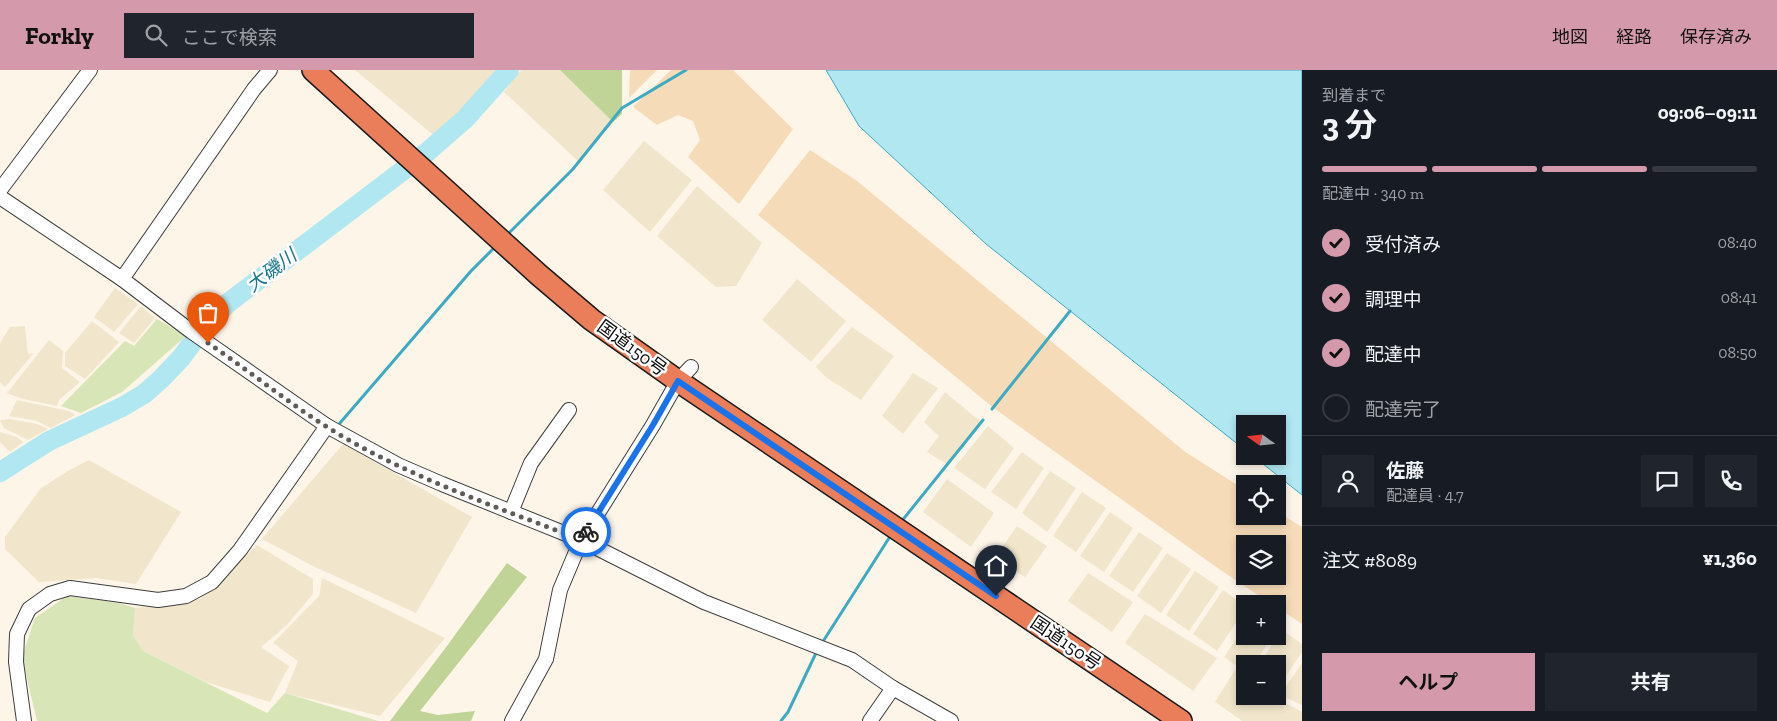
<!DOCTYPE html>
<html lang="ja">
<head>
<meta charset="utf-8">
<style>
  :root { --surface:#171b24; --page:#20242c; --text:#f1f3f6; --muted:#9ea1a6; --line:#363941; --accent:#d49aab }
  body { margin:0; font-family:"Zilla Slab","Noto Sans JP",serif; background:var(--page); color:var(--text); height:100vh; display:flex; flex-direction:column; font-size:19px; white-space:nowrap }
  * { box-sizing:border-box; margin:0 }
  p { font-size:16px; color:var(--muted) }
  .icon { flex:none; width:28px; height:28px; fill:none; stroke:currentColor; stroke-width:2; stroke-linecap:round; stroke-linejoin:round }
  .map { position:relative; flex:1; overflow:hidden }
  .details { display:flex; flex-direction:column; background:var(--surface); width:475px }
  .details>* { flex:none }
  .needle { width:32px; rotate:285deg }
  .controls { position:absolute; left:1236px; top:345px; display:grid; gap:10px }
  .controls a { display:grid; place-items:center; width:50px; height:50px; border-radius:0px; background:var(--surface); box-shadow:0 2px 8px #0003; font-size:25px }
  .pin { position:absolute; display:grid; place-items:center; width:42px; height:42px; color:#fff; margin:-51px -21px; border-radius:50% 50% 50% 0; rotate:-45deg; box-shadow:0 0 5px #0007 }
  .pin .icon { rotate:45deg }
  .courier { position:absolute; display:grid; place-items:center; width:50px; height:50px; margin:-25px; border:4px solid #1a73e8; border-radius:50%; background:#fff; color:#222; box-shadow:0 1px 6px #0007 }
  .summary em { font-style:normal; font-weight:700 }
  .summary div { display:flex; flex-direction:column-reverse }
  .summary { display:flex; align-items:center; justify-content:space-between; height:85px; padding:0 20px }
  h1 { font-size:32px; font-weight:700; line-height:38px }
  .bar { display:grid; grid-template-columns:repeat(4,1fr); gap:8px 5px; align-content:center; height:60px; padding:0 20px }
  .bar i { height:6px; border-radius:4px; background:var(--line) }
  .bar .current { background:var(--accent) }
  .bar p { grid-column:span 4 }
  .line { display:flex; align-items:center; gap:12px; padding:0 20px; border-top:1px solid var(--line) }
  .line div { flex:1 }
  .round { display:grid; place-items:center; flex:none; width:52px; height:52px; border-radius:0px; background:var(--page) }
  ol { padding:0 20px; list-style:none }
  li { display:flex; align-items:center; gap:15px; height:55px }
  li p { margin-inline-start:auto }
  li .icon { padding:5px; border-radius:50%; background:var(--accent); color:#111; stroke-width:4 }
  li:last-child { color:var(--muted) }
  li i { width:28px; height:28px; border:2px solid var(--line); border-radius:50% }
  .button { display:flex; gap:10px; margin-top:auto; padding:10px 20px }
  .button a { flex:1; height:58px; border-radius:0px; background:var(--accent); color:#111; font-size:20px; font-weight:700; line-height:58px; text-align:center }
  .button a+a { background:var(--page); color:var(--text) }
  header { display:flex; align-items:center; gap:30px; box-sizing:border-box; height:70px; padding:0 25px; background:var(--accent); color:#111 }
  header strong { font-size:24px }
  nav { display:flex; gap:28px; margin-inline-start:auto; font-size:18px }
  .search { width:350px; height:45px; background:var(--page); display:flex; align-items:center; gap:12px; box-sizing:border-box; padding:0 18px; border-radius:0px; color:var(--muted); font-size:19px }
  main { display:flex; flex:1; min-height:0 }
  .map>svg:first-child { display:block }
  .farmland { fill:#f1e6cb }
  .green { fill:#d8e5b6 }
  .forest { fill:#bfd496 }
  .sand { fill:#f6dbb8; fill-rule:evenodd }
  .water { fill:#b1e7f1; stroke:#3daac3 }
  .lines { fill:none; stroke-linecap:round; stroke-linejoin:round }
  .stream { stroke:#3daac3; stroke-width:3 }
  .river { stroke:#b1e7f1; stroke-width:20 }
  .minor-casing { stroke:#3d3d3d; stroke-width:16 }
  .highway-casing { stroke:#1b1b1b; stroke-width:24 }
  .minor { stroke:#fff; stroke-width:14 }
  .highway { stroke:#ea7d5a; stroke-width:21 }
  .done { stroke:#5f5c58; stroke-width:5; stroke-dasharray:0 9 }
  .route { stroke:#1a73e8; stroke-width:6 }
  .labels { text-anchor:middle; stroke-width:5; stroke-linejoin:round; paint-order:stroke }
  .street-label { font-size:18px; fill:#0a0a0a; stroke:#fff }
  .water-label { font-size:19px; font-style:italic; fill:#1d7892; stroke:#fff }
</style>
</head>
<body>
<header>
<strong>Forkly</strong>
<div class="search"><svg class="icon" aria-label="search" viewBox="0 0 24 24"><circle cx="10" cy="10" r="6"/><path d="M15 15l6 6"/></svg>ここで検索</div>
<nav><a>地図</a><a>経路</a><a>保存済み</a></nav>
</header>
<main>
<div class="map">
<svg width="1302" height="651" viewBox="0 0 1302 651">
  <rect width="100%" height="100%" fill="#fef5e9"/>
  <g class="farmland">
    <polygon points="355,0 498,0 438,69"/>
    <polygon points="521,0 560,0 613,52 579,92 504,22"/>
    <polygon points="644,71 692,110 650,162 603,120"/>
    <polygon points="697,116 762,173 736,216 716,217 657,166"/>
    <polygon points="797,209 846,251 811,292 762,250"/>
    <polygon points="115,218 138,234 114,262 94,247"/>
    <polygon points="141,236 155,248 134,273 119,263"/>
    <polygon points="92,251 119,272 85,309 65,296 65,283"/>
    <polygon points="25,256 28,284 34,283 5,317 0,312 0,273 10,257"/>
    <polygon points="852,257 894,286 861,330 827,308 816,297"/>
    <polygon points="49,270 63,281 62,298 80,312 59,330 57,336 23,329 7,323"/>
    <polygon points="913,303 938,318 903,364 882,346"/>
    <polygon points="945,322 981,352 948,395 927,382 939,366 924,352"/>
    <polygon points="17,330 69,341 75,345 51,358 37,351 9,346"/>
    <polygon points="10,349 37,354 48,359 28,370 4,358 0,350"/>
    <polygon points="988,356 1014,378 985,419 954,398"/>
    <polygon points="0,362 17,367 23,372 10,382 0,372"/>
    <polygon points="343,374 472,447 416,543 313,496 262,469"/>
    <polygon points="1022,382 1044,398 1016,439 991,422"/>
    <polygon points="89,390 181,442 136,514 97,508 39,512 5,479 5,467 41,418 68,401"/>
    <polygon points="1050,401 1076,418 1047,462 1022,443"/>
    <polygon points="947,409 994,443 971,477 923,442"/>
    <polygon points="1082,422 1106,438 1076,482 1053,466"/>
    <polygon points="1110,442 1133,458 1104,502 1080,486"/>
    <polygon points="1017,456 1047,476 1025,507 994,489"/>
    <polygon points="1139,462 1163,478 1133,522 1109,506"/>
    <polygon points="257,475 313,509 313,524 286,556 261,577 289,596 270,632 206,612 143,581 133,565 135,538 200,529"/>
    <polygon points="1167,483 1191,499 1161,543 1137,526"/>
    <polygon points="1195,501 1219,517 1189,561 1166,545"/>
    <polygon points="1088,503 1133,532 1112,562 1068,531"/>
    <polygon points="322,508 445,568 380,646 285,623 298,591 273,573 319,526"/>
    <polygon points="1223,520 1245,536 1245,539 1217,581 1193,564"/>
    <polygon points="1145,544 1217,588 1193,621 1125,573"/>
    <polygon points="1245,556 1245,566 1273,566 1254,594 1245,594 1245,602 1224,587"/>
    <polygon points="1282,560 1302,574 1302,582 1278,618 1278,594 1259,594"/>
    <polygon points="1302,593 1302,635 1280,625"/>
    <polygon points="1235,600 1245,607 1245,626 1273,626 1302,642 1302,651 1242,651 1215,632"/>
  </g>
  <g class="green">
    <polygon points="157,249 186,266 122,322 81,343 61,336 125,271 134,276"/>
    <polygon points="67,526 119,533 135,538 133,565 143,581 267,643 285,623 378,651 37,651 22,587 35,548"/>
  </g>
  <g class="forest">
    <polygon points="560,0 622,0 622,44 613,52"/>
    <polygon points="507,493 527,507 420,641 438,645 475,641 471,651 390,651 447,576"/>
  </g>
  <g class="sand">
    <polygon points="630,0 657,0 629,28"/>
    <polygon points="671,0 733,0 793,59 739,134 688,87 700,70 693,51 678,45 657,55 633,37"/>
    <path d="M810,80L857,111L1184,381L1245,420V446H1278V442L1302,457V554L1278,538V534H1271L1219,499L995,339L758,145ZM1245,474H1278V506H1245Z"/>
  </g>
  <polygon class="water" points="826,0 1302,0 1302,425 1253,386 1278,386 1278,354 1245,354 1245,380 986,174 859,56"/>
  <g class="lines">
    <g class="stream">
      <polyline points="507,165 573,99 622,38 686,0"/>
      <polyline points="992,339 1070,241"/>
      <polyline points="340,353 471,201 495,177"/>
      <polyline points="901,452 983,350"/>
      <polyline points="822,573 891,465"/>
      <polyline points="781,651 788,642 817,581"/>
    </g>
    <polyline class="river" points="0,402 49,371 122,337 144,324 161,309 181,288 208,252 228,233 426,83 465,49 509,0"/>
    <defs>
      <g id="minor">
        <polyline points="0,120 90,0"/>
        <polyline points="0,127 122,209 192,262 327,356 398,395 442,414 581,470 704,532 852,590 893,618 951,651"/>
        <polyline points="122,209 254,19 270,0"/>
        <polyline points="511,442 531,393 569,340"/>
        <polyline points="24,651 16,592 17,564 29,539 50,524 70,518 158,530 186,526 212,512 240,480 327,356"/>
        <polyline points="512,651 546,589 560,520 581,470 653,355 678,311 691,297"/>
        <polyline points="870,651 893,618"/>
      </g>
      <polyline id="highway" points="313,0 539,205 592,250 678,311 1181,651"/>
    </defs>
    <use href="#minor" class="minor-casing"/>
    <use href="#highway" class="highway-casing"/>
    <use href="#minor" class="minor"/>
    <use href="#highway" class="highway"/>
  </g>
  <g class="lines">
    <path class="done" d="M208,273C248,300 286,331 327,357C405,406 495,436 581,470L586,462"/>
    <polyline class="route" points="586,462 653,355 678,311 996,526"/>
  </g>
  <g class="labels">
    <g class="street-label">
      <text transform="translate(632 278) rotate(36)" y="6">国道150号</text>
      <text transform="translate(1066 573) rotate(34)" y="6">国道150号</text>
    </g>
    <g class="water-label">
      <text transform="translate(271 200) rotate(-37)" y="7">大磯川</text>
    </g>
  </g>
</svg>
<div class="controls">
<a><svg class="needle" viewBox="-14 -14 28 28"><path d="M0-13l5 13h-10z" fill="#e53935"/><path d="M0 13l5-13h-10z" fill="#9ea1a6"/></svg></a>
<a><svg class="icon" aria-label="locate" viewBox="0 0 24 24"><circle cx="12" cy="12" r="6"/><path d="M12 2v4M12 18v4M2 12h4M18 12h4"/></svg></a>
<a><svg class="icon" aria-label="layers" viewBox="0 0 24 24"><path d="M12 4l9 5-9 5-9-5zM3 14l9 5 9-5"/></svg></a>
<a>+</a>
<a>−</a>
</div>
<div class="pin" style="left:208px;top:273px;background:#ea580c"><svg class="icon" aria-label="bag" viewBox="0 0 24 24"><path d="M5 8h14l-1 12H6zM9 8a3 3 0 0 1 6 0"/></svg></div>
<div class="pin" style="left:996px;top:526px;background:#1f2937"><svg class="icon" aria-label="home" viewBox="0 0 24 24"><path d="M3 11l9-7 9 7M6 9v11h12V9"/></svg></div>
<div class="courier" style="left:586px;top:462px"><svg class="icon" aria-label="bike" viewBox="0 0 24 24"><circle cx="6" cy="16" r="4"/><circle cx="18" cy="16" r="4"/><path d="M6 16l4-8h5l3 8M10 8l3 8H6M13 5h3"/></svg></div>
</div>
<section class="details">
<div class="summary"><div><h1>3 分</h1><p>到着まで</p></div><em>09:06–09:11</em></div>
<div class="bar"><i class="current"></i><i class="current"></i><i class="current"></i><i></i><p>配達中 · 340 m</p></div>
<ol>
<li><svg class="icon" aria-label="check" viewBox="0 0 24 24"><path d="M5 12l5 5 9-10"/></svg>受付済み<p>08:40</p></li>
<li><svg class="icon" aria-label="check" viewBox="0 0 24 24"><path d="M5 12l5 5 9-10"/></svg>調理中<p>08:41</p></li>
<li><svg class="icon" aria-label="check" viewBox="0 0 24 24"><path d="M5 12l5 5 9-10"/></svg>配達中<p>08:50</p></li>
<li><i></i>配達完了</li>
</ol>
<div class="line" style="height:90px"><a class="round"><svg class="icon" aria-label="person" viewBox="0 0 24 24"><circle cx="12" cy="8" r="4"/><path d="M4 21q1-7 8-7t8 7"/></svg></a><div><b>佐藤</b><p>配達員 · 4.7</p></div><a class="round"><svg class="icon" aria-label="chat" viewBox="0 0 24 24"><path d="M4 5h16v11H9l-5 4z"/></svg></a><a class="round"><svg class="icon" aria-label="phone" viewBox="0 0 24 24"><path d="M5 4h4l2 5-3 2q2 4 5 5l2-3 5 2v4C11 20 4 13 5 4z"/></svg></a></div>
<div class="line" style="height:65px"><div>注文 #8089</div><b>¥1,360</b></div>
<div class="button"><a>ヘルプ</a><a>共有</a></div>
</section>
</main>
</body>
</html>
